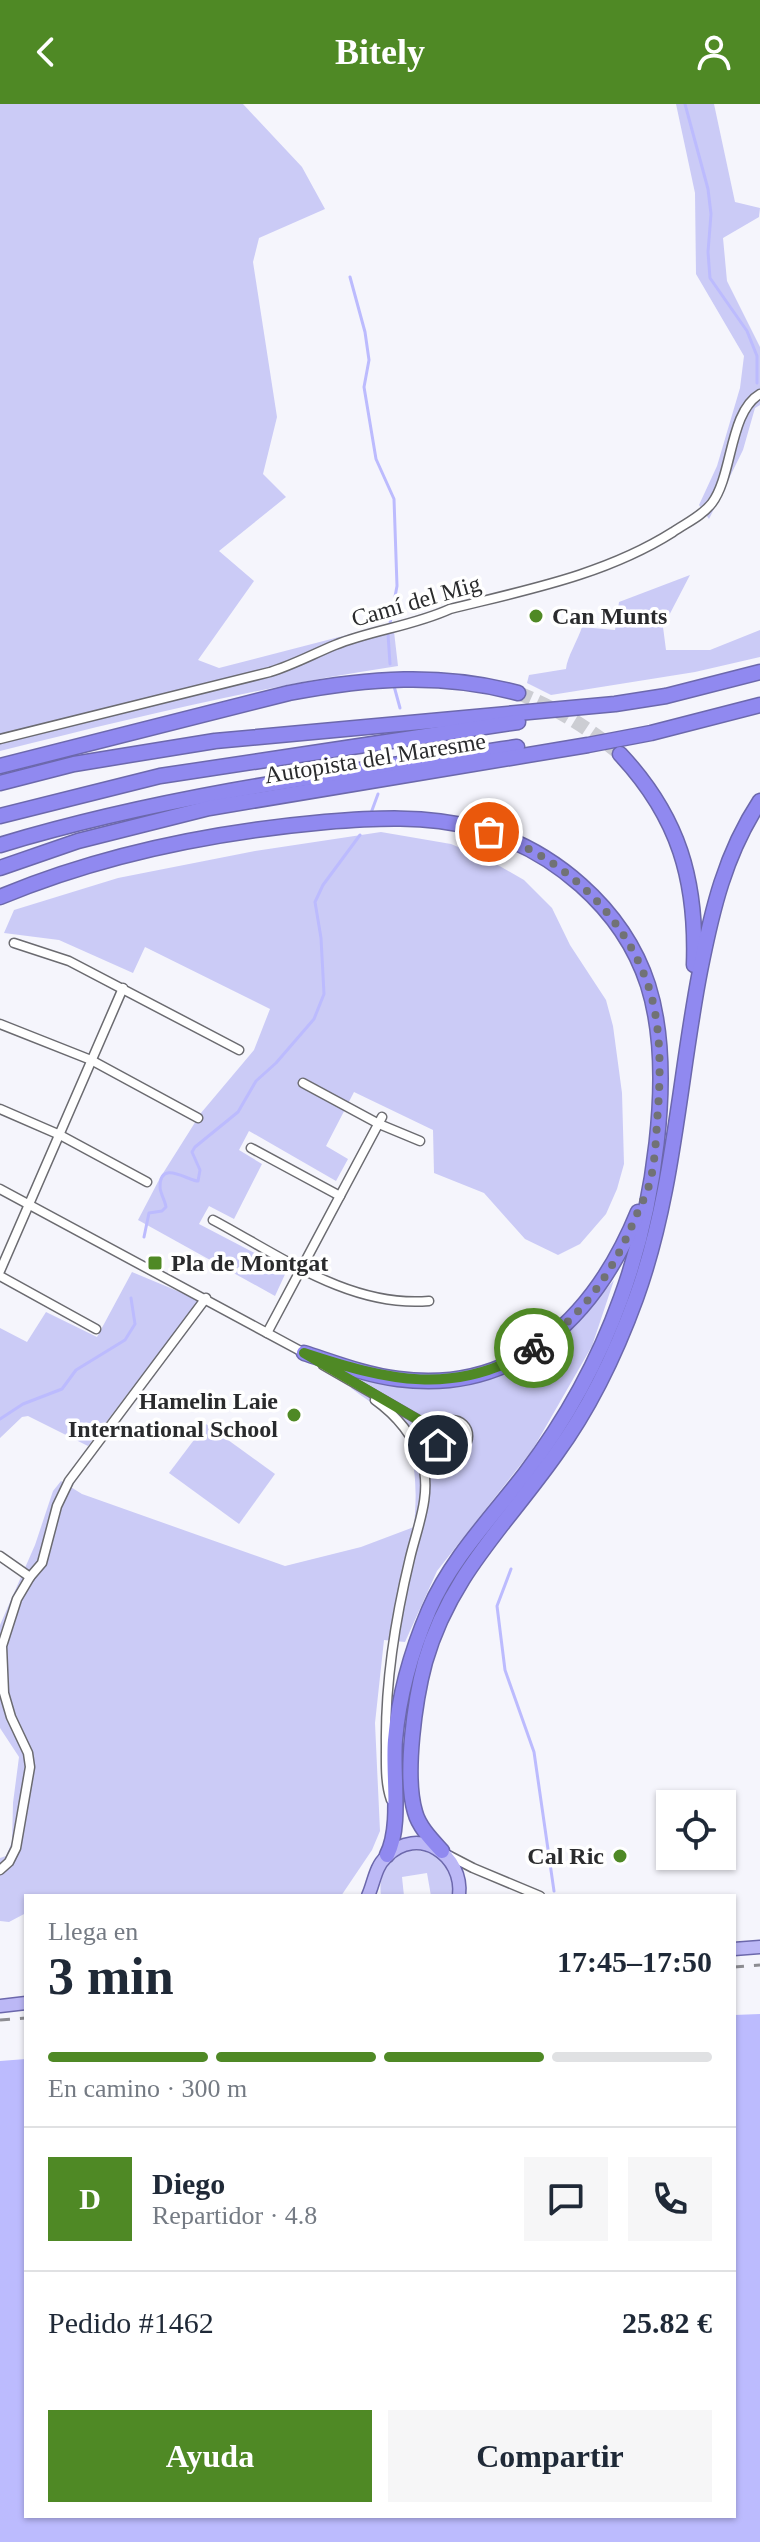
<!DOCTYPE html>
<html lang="es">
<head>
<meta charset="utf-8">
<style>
  :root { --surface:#fff; --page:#f6f6f7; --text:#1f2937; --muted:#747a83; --line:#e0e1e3; --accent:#4f8925 }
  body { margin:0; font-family:"Times New Roman",serif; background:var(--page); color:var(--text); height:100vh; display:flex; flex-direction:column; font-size:30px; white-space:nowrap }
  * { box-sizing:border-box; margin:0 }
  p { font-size:26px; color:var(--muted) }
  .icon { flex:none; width:44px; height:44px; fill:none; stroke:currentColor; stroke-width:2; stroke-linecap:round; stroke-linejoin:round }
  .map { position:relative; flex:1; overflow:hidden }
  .drawer { position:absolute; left:24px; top:1790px; width:712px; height:624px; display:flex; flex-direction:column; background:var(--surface); border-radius:0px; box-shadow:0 2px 6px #0004 }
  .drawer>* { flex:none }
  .fabs { position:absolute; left:656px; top:1686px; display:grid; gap:16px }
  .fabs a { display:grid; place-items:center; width:80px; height:80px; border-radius:0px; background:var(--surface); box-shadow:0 2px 6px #0004; font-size:40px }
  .pin { position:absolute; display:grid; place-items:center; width:68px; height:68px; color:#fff; margin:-34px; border:4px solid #fff; border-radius:50%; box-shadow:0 2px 8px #0007 }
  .courier { position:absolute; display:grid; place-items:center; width:80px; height:80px; margin:-40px; border:6px solid #4f8925; border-radius:50%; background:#fff; color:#222; box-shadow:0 2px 10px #0007 }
  .headline em { font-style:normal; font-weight:600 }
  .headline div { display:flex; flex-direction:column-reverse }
  .headline { display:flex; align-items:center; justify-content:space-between; height:136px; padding:0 24px }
  h1 { font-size:52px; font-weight:600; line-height:60px }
  .bar { display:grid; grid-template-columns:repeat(4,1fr); gap:12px 8px; align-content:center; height:96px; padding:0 24px }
  .bar i { height:10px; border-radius:6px; background:var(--line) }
  .bar .selected { background:var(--accent) }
  .bar p { grid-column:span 4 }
  .line { display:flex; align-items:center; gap:20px; padding:0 24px; border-top:2px solid var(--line) }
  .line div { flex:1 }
  .round { display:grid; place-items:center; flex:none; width:84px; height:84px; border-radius:0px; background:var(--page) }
  .primary-button { display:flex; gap:16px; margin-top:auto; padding:16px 24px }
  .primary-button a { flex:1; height:92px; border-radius:0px; background:var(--accent); color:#fff; font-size:32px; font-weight:600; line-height:92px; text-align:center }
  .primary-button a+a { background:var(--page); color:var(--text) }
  header { display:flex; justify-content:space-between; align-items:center; height:104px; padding:0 24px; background:var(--accent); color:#fff; font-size:36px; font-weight:600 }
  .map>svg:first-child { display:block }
  .green { fill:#cbcbf6 }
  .water { fill:#bcbbfe }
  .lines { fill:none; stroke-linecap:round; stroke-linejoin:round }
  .stream { stroke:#bcbbfe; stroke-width:3 }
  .highway-tunnel { stroke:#cccdd3; stroke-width:14; stroke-dasharray:14 7; stroke-linecap:butt }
  .street-casing { stroke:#6b6b70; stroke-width:11 }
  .primary-casing { stroke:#6c68ac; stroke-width:15 }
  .highway-casing { stroke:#6c68ac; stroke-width:17 }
  .street { stroke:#fff; stroke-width:8 }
  .primary { stroke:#bcb8f6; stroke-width:12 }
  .highway { stroke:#9089f0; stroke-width:14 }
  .rail { stroke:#8d8d92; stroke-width:3; stroke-dasharray:10 10; stroke-linecap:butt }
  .done { stroke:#717275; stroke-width:8; stroke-dasharray:0 14.4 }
  .route { stroke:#4f8925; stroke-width:10 }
  .poi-dot { fill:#4f8925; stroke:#fff; stroke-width:3 }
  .labels { text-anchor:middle; stroke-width:7; stroke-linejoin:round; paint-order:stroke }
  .street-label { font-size:24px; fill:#2a2b2d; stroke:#fff }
  .poi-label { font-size:24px; font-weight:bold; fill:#2a2b2d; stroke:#fff; text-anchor:start }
</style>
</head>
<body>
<header><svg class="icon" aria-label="back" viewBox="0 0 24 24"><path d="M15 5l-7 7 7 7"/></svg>Bitely<svg class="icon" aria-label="person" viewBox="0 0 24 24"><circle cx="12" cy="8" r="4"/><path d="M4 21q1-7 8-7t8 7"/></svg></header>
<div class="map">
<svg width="760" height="2438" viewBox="0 0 760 2438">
  <rect width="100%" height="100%" fill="#f5f5fc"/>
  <g class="green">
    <path d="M0,0H243L302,63L325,105L259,134L253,158L277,313L263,370L286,393L219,447L254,477L198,556L219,564L393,519L398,562C263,582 132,614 0,647Z"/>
    <polygon points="676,0 714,0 735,98 760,104 759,113 723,134 727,177 760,243 760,301 755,304 743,346 709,415 699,401 717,362 740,284 744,252 696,170 695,89"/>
    <path d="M690,471L663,523L666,546H710L760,526V553L695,568L551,591L527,579L529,571L566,565C567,553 578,536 582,523L615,526L619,498Z"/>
    <polygon points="381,728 451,740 489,756 524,776 552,804 570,841 606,896 613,922 622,989 624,1060 617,1085 606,1110 580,1140 558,1151 525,1135 484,1089 434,1069 433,1026 354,988 326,1042 348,1055 336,1077 249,1027 239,1046 262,1060 234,1115 209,1102 199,1120 287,1166 275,1192 138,1116 160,1074 201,1009 254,946 270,905 145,843 133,869 59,836 4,829 14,806 118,774 255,747"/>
    <polygon points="132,1168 199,1196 88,1342 28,1312 22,1313 0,1334 0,1224 27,1238 46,1208 97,1233"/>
    <path d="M614,1176L592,1242L533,1345L437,1467L405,1538L384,1536L375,1619L380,1727L372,1746L341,1792H26V1809L9,1818L0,1817V1754L6,1752L12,1738L13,1699L19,1653L0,1624V1521L35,1441L53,1387L61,1377L82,1390L285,1462L361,1443L414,1423C417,1388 419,1342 391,1315C379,1303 364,1294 351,1284L363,1275L437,1282L513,1266L571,1225Z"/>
    <polygon points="206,1320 275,1370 239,1420 169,1369"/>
    <path d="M408,1747C436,1743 456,1764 452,1792H431L427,1769L402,1773L404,1792H381C378,1771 387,1755 408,1747Z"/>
  </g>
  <polygon class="water" points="760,1910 760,2438 0,2438 0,1957 26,1955 26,2412 734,2412 734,1911"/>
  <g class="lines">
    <g class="stream">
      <polyline points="685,0 708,85 711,110 708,148 710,174 747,227 757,252 757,279"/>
      <polyline points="350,173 365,228 369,256 364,283 376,355 394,395 397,482 388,530 390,560"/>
      <polyline points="394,582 400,604"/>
      <polyline points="371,709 378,690"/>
      <path d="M144,1133L149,1109L162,1107L166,1103C165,1096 160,1089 160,1083C160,1055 188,1077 198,1077L200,1066L192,1048L195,1043L238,1008L256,977L276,959L314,915L324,890L321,834L315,798L323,781L360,731"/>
      <polyline points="0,1315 23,1300 62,1285 76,1266 125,1236 135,1220 131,1194"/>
      <polyline points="511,1465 497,1502 505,1566 534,1648 554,1787"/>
    </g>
    <path class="highway-tunnel" d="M518,589C556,604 589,624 620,650"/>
    <defs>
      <g id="street">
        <path d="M0,635L270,568C293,561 313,550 335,541C372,526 413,522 450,505C526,486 605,471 673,428C686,419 702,412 712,399C733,371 729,308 760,290"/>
        <polyline points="14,839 69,857 239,946"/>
        <polyline points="0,920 91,956 198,1014"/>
        <polyline points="303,979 379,1020 420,1037"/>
        <polyline points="0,1005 60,1031 147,1078"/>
        <polyline points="251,1044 340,1092"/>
        <polyline points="0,1085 308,1251"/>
        <path d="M213,1116C279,1151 350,1204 429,1197"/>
        <polyline points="0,1167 123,884"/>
        <polyline points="0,1172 96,1225"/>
        <polyline points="267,1229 382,1013"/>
        <polyline points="323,1261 436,1326"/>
        <path d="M375,1296C396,1311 415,1333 422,1358C432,1390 417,1424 410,1454C395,1516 385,1579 386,1642C386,1660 385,1679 391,1696"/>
        <circle cx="452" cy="1332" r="16"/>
        <polyline points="0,1452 30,1473"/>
        <polyline points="446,1750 473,1764 540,1792"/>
        <polyline points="0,1766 9,1758 16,1744 30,1663 28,1649 11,1613 4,1589 2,1542 17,1495 30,1473 42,1459 57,1402 69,1377 206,1194"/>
      </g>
      <g id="primary">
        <path d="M368,1792C374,1779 375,1763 386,1753C418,1720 464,1751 459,1792"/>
        <polyline points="734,1845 760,1843"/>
        <polyline points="0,1902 26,1899"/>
      </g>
      <g id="highway">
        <path d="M620,650C679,713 697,776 694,861"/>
        <path d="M0,662L289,589C367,574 441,568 518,589"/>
        <polyline points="0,679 74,660 215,637 615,600 666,592 760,568"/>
        <polyline points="0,712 160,672 518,618"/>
        <path d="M0,741C168,690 344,668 517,643"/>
        <polyline points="0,764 78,737 209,704 588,641 651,629 760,601"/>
        <path d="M0,793C103,750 214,728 325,718C375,714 426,711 475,724C552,744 623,804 648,881C676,969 652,1109 621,1194C598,1258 566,1316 525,1370C491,1414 451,1455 429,1506C411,1548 399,1591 395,1636C392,1670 402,1722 387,1751"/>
        <path d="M304,1249C335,1259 366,1271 398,1275C517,1291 596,1211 638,1108"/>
        <path d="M442,1747C432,1736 419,1723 415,1708C404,1671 415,1595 425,1558C450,1471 506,1421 556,1350C591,1302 616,1249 636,1194C674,1089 679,975 700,867C712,806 725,750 760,697"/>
      </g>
    </defs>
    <use href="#street" class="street-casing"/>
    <use href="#primary" class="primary-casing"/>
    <use href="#highway" class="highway-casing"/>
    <use href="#street" class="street"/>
    <use href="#primary" class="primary"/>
    <use href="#highway" class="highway"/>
    <g class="rail">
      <polyline points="734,1863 760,1861"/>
      <polyline points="0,1916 26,1914"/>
    </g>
  </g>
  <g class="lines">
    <path class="done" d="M489,728C561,752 621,807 647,878C661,917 661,964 658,1005C656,1029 656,1054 650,1078C647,1089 641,1101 636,1112C614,1166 584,1212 534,1244"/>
    <path class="route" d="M438,1341L436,1326L304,1249C386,1276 456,1294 534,1244"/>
  </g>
  <g class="poi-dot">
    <circle cx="536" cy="512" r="8"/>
    <rect x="147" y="1151" width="16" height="16" rx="4"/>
    <circle cx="294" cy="1311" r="8"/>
    <circle cx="620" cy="1752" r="8"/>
  </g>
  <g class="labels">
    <g class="street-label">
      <text transform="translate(416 497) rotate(-16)" y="8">Camí del Mig</text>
      <text transform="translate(375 654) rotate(-9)" y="8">Autopista del Maresme</text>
    </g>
    <g class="poi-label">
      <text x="552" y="520">Can Munts</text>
      <text x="171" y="1167">Pla de Montgat</text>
      <text x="278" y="1305" text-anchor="end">Hamelin Laie<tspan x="278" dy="28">International School</tspan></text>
      <text x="604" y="1760" text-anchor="end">Cal Ric</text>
    </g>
  </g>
</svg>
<div class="fabs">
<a><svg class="icon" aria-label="locate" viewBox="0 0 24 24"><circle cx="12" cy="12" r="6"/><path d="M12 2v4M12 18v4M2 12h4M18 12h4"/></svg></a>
</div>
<div class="pin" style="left:489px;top:728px;background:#ea580c"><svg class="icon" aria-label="bag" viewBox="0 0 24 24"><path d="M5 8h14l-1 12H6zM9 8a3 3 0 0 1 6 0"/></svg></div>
<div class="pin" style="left:438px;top:1341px;background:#1f2937"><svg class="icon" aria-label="home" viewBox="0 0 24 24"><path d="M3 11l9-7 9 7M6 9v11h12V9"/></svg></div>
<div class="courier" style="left:534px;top:1244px"><svg class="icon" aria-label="bike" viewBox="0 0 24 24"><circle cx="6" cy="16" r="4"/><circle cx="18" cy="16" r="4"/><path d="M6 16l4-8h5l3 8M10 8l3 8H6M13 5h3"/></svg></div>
<section class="drawer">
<div class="headline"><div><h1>3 min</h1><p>Llega en</p></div><em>17:45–17:50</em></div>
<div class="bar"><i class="selected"></i><i class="selected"></i><i class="selected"></i><i></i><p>En camino · 300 m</p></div>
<div class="line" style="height:144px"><b class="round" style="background:var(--accent);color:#fff">D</b><div><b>Diego</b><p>Repartidor · 4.8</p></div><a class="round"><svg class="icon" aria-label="chat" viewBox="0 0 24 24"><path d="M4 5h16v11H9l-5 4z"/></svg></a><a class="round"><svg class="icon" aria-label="phone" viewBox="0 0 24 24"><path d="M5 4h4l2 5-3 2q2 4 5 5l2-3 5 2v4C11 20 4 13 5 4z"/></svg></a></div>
<div class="line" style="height:104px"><div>Pedido #1462</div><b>25.82 €</b></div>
<div class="primary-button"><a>Ayuda</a><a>Compartir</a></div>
</section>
</div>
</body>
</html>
